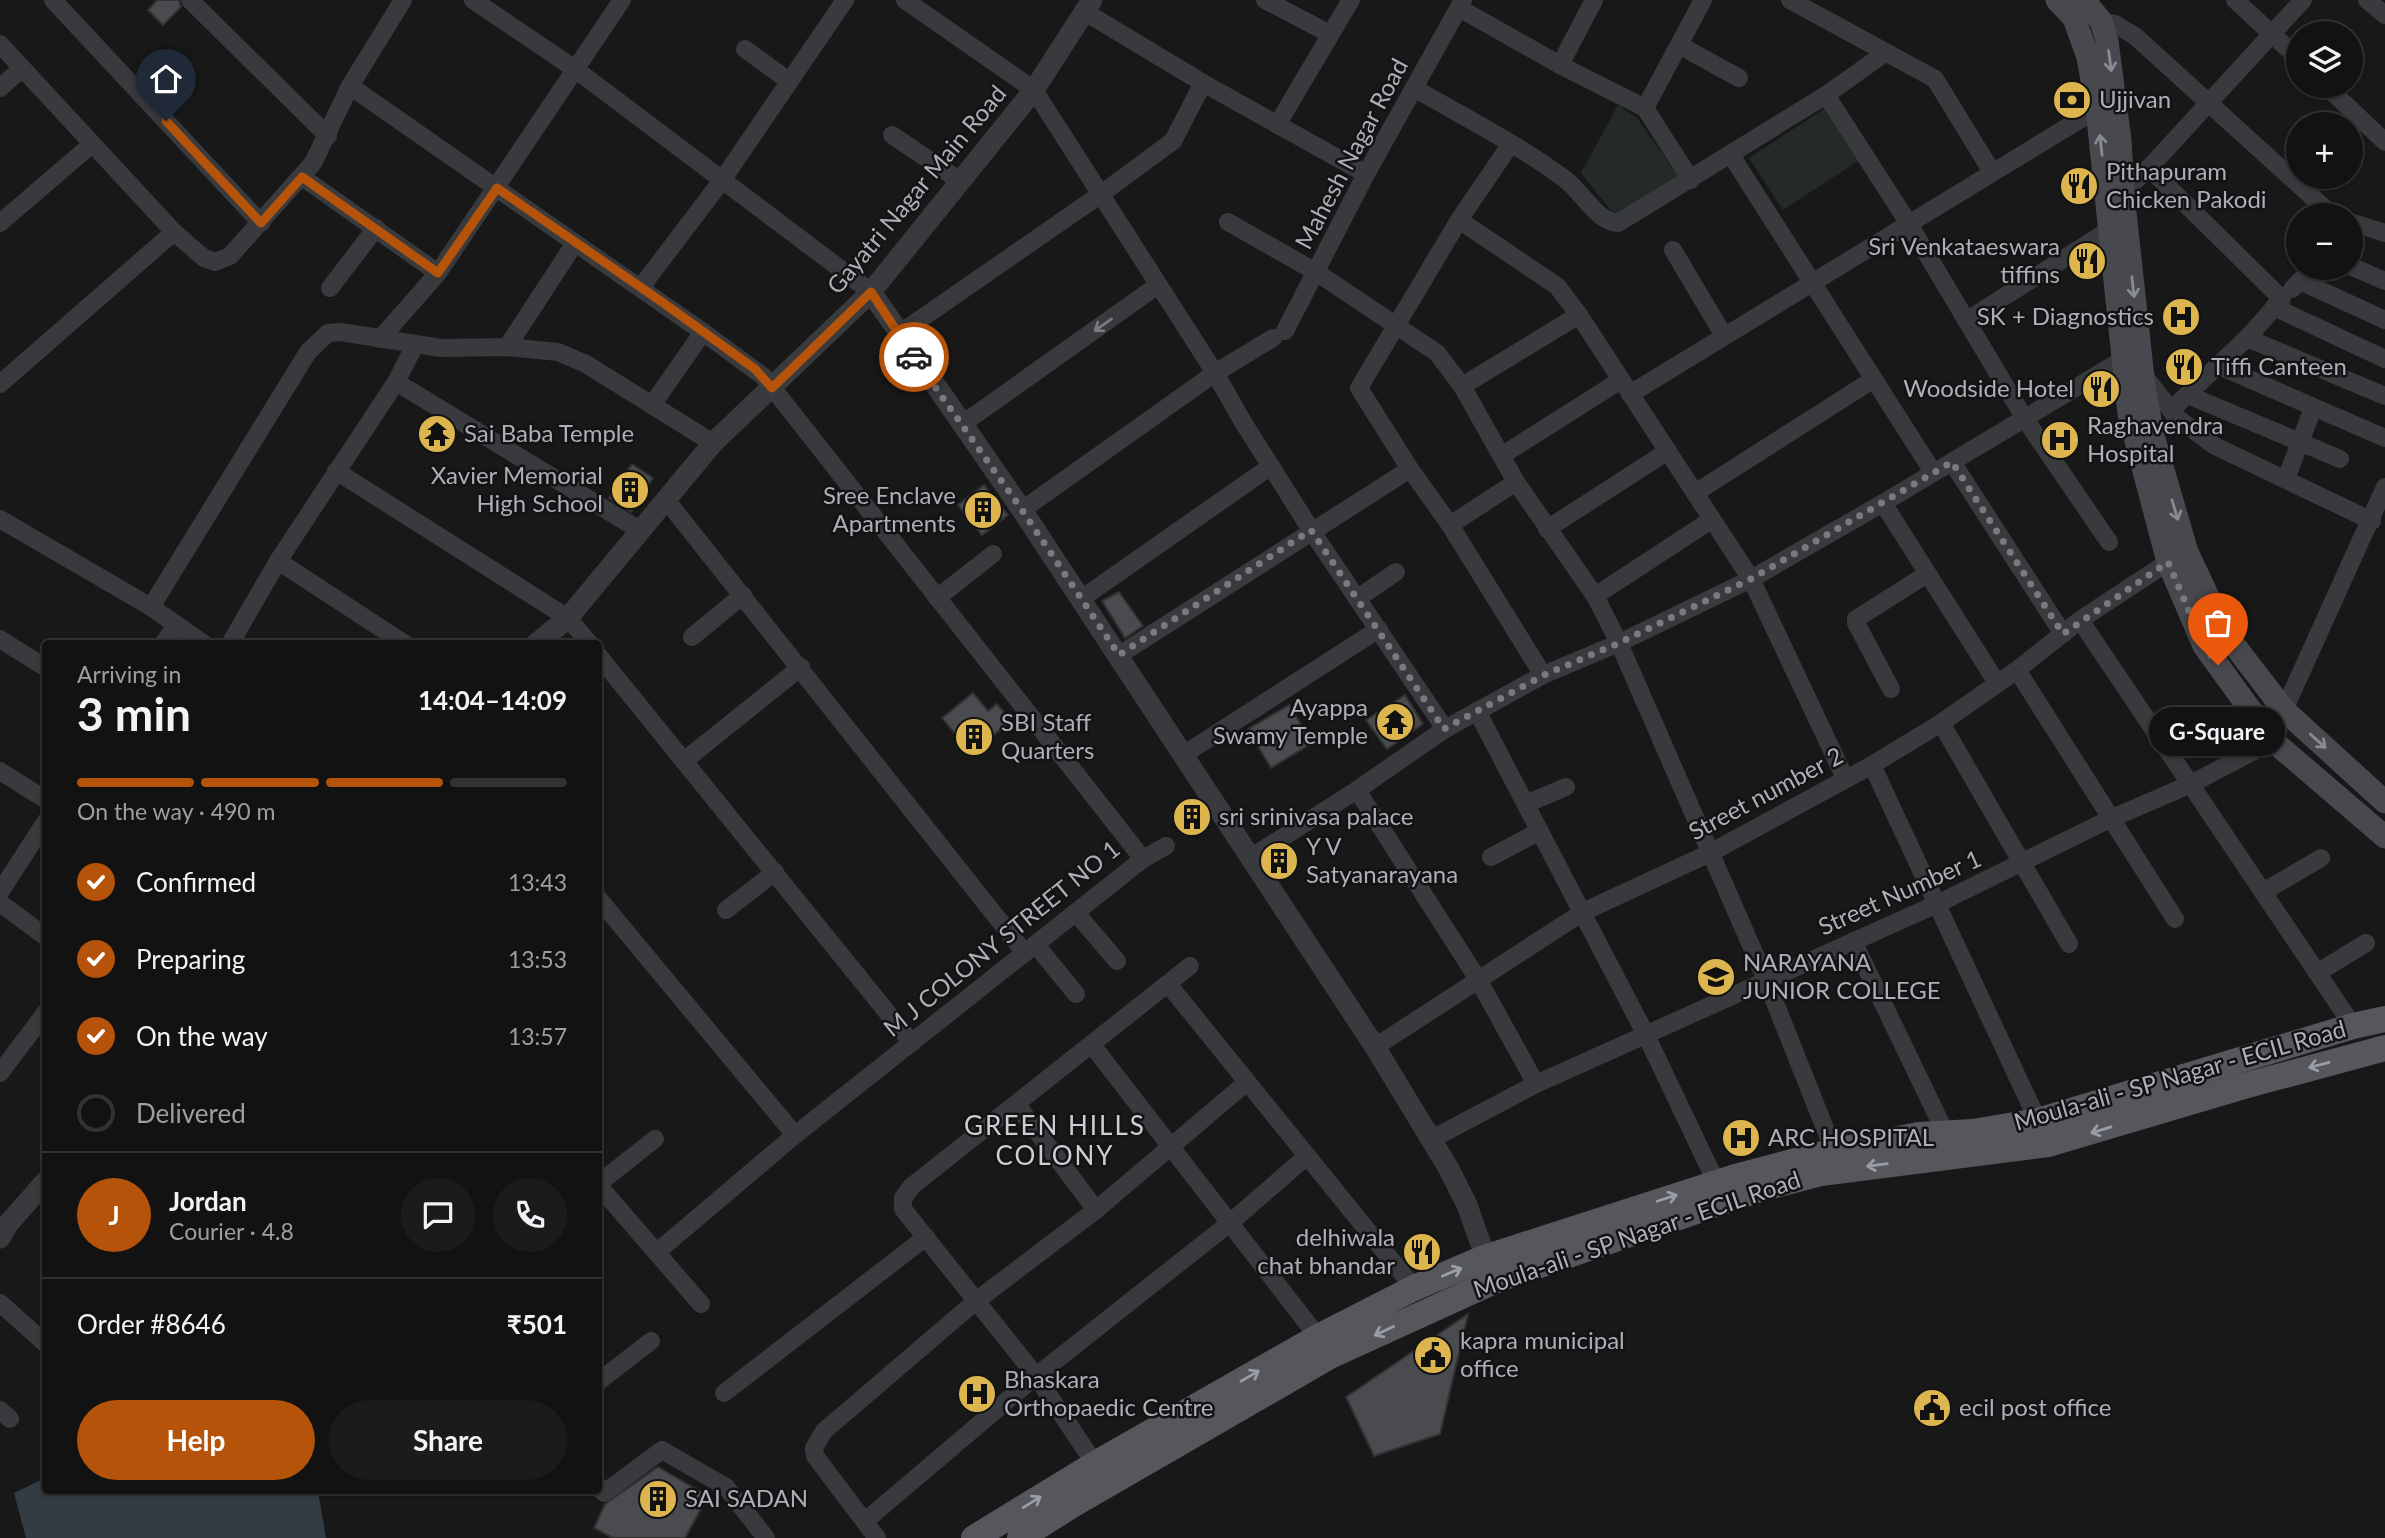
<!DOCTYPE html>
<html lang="en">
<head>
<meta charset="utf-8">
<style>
  :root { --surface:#121213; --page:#1b1b1c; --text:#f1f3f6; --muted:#9c9ea0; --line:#313233; --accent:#b45309 }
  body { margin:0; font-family:Lato,sans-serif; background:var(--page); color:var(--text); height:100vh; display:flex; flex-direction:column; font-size:26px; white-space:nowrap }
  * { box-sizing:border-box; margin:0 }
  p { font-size:23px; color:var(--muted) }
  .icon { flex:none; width:38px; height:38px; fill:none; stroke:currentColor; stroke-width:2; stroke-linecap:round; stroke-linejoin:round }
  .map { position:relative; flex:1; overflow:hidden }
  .drawer { position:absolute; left:42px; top:640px; width:560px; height:854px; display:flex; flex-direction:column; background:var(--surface); border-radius:7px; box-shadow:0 2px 5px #0004,0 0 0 2px var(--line) }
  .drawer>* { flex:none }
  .controls { position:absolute; left:2286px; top:21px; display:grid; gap:14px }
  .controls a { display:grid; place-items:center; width:77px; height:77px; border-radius:50%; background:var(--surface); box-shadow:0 2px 5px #0004,0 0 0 2px var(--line); font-size:35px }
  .pin { position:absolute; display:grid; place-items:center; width:60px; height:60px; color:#fff; margin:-72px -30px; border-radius:50% 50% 50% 0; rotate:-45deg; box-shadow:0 0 7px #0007 }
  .pin .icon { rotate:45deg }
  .courier { position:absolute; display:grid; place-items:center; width:70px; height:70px; margin:-35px; border:5px solid #b45309; border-radius:50%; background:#fff; color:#222; box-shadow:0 2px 9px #0007 }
  .bubble { position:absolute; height:49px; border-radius:24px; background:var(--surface); box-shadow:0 2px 5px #0004,0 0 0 2px var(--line); font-size:23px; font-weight:700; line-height:49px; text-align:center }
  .head em { font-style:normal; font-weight:700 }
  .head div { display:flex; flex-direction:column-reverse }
  .head { display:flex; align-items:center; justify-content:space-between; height:119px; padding:0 35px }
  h1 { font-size:46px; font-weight:700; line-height:52px }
  .bar { display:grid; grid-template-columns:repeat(4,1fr); gap:10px 7px; align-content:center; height:84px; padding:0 35px }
  .bar i { height:9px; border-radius:5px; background:var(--line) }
  .bar .selected { background:var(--accent) }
  .bar p { grid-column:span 4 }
  .line { display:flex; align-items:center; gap:18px; padding:0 35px; border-top:2px solid var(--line) }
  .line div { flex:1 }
  .round { display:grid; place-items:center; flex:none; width:74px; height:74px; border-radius:37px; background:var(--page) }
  ol { padding:0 35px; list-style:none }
  li { display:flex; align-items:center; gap:21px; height:77px }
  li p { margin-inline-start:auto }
  li .icon { padding:7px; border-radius:50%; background:var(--accent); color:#fff; stroke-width:4 }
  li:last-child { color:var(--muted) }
  li i { width:38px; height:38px; border:4px solid var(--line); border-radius:50% }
  .cta { display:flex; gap:14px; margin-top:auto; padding:14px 35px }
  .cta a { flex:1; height:80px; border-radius:42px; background:var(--accent); color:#fff; font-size:28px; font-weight:700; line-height:80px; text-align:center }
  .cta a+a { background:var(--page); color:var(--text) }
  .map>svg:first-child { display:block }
  .green { fill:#242b26 }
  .water { fill:#343c43 }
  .building { fill:#4a4b4e; stroke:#323235; stroke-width:2 }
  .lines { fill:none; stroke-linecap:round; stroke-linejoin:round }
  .minor { stroke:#393a3e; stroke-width:18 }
  .tertiary { stroke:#393a3e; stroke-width:21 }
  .secondary { stroke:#48494e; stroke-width:23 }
  .primary { stroke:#56575d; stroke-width:26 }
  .oneway { stroke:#898b93 }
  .oneway2 { stroke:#787a81 }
  .oneway3 { stroke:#9b9da6 }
  .done { stroke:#787a80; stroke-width:7; stroke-dasharray:0 12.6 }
  .route { stroke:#b45309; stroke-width:9 }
  .labels { text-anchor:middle; stroke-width:5; stroke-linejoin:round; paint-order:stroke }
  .poi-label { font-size:24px; fill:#acafb8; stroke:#131314; text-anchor:start }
  .street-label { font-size:24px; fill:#acafb8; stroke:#131314 }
  .neighbourhood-label { font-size:26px; letter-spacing:2px; fill:#ccced4; stroke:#131314 }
</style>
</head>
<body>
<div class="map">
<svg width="2385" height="1538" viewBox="0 0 2385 1538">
  <rect width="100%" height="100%" fill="#181819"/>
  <g class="green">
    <polygon points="1618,105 1637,118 1679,177 1616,217 1581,173"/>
    <polygon points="1824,109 1858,161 1783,210 1749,158"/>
  </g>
  <polygon class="water" points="45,1478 46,1491 318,1491 326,1538 26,1538 14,1493"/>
  <g class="building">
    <polygon points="157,0 179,0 181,7 163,25 148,10"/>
    <polygon points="632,464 653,478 631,512 609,498"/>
    <polygon points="984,485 1008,515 982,535 958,505"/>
    <polygon points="1119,592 1143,626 1125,638 1102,601"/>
    <polygon points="973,693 988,711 997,704 1011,721 971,753 942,718"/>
    <polygon points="1405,695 1423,724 1387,749 1366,720"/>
    <polygon points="1289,705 1312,743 1271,768 1248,729"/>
    <polygon points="1193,798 1208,825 1191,834 1175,809"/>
    <polygon points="1287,848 1297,863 1278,875 1268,860"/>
    <polygon points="1468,1314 1440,1434 1374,1456 1346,1397"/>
    <polygon points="658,1467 708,1496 685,1538 613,1538 594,1528 605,1504"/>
  </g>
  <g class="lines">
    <g class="minor">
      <polyline points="53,0 261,223"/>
      <polyline points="190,0 328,136"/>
      <polyline points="473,0 575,69 871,292"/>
      <polyline points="905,0 1034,90 1215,373 1243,422 1311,530 1445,729"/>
      <polyline points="1265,0 1330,34"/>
      <polyline points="1790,0 1935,79 1992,172"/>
      <polyline points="2235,0 2298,58"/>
      <polyline points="2367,0 2385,15"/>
      <polyline points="1459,8 1560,65 1645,108 1691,180"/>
      <polyline points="1085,12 1203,83 1366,174"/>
      <polyline points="2101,21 2115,24 2135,36 2332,215"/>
      <polyline points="0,44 174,232 204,258 215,262 230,256 313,163 350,86 403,0"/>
      <polyline points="1679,45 1739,78"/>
      <polyline points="745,49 789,81"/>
      <polyline points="1560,65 1594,0"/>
      <polyline points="350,86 703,332 652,405"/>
      <polyline points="2326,86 2385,142"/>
      <polyline points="0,88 21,69"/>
      <path d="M1414,88C1462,116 1523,147 1566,180C1583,193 1596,221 1618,223L1826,95L1885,53"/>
      <polyline points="1826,95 1909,224 2025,419 2109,542"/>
      <polyline points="1645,108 1703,0"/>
      <polyline points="1277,125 1351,0"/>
      <polyline points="892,135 960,181"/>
      <polyline points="1510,145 1459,220 1359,388 1410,469 1450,525 1543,675"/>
      <polyline points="1731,155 1933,472"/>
      <polyline points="2149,168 2282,299 2247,338 2171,410"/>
      <polyline points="302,177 438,273"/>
      <polyline points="2116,199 2149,168 2303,0"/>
      <polyline points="1459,220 1557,286 1579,315 1751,579 1845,778"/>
      <polyline points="1228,222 1316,272 1437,353 1462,386 1516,482 1595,596 1619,643 1766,980 1834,1151"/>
      <polyline points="2350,222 2385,233"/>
      <polyline points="0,223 92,144"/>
      <polyline points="1673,250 1724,336"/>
      <polyline points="2350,266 2385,281"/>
      <polyline points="2300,281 2385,320"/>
      <polyline points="641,287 723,179 845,0"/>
      <polyline points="330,288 376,228"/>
      <polyline points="2292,289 2313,268"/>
      <polyline points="2274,307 2385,359"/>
      <polyline points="1966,321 2109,230"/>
      <polyline points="1285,331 1366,174 1463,0"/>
      <polyline points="899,334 1101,194 1173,141 1203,83"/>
      <polyline points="2247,338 2385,396"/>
      <polyline points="380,339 438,273 622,0"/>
      <polyline points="507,347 575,243"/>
      <polyline points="2217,365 2385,438"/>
      <polyline points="2143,374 2176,417 2215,446 2372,521"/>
      <polyline points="396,382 641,531"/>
      <polyline points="0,384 174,232"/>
      <polyline points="1462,386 1579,315"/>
      <polyline points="1630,394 2097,109"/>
      <polyline points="2188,395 2340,459"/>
      <polyline points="961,425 1158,285"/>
      <polyline points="1501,456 1621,380"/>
      <polyline points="1952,462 2063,634"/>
      <polyline points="336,471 568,618 590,644"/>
      <polyline points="2286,479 2313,408"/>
      <polyline points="1695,493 1874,379"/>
      <polyline points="667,501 1025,953"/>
      <polyline points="1883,503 1997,683"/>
      <polyline points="1022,510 1215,373 1273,338"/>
      <polyline points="0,519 151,607"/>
      <polyline points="1450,525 1516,482"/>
      <polyline points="1547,529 1668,451"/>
      <polyline points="278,561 405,644"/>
      <polyline points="1595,596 1711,520"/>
      <polyline points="937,598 993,554"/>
      <polyline points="1358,598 1396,572"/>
      <polyline points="1081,599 1271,466"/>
      <polyline points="2080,620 2353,1026"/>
      <polyline points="692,637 743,595"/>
      <polyline points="0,639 46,668"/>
      <polyline points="163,644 176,625"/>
      <polyline points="204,644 151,607 308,352 328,333 341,332 441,348 507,347 558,352 586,364 713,443"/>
      <polyline points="230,644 278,561 396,382 415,345"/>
      <polyline points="598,655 912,1043"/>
      <polyline points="1119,655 1410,469"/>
      <polyline points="2017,670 2175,919"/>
      <polyline points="1891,689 1856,623 1856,619 1927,574"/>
      <polyline points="2284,710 2385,487"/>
      <polyline points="1477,711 1646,1035 1716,1182"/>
      <polyline points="1941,723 2069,944"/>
      <polyline points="1183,755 1379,629"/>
      <polyline points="685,760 801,667"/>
      <polyline points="1872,765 2038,1121"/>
      <polyline points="0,771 46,800"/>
      <polyline points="1357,790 1479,981 1536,1084"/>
      <polyline points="1526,804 1566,787"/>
      <polyline points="1491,857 1540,831"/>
      <polyline points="1250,858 1357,790 1445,729 1543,675 1619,643 1751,579 1883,503 2122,360"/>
      <polyline points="1143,859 1166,846"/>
      <polyline points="0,892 46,821"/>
      <polyline points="2263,892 2321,858"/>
      <polyline points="598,898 795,1135"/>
      <polyline points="0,903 46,937"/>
      <polyline points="726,910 775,872"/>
      <polyline points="1076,913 1117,961"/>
      <polyline points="1853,941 1946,1134"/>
      <polyline points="1036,945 1076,994"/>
      <polyline points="2317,973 2366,943"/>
      <polyline points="1168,984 1414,1288"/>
      <polyline points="1092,1045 1318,1337"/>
      <polyline points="1375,1047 1583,912 1710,853 1872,765 1941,723 2017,670 2080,620 2168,562"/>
      <polyline points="0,1073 46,1012"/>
      <polyline points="1017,1105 1096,1210"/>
      <polyline points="1432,1139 1536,1084 1937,904 2110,819 2191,784 2273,741"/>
      <polyline points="598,1184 655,1139"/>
      <polyline points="598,1185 701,1304"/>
      <polyline points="657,1252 795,1135 1143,859 764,377 703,332"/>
      <polyline points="0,1303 46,1344"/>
      <polyline points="598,1382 651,1341"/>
      <polyline points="724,1393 926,1237"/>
      <polyline points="0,1410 10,1419"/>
      <polyline points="1095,1464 1036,1376 903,1209 903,1198 912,1186 1190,966"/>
      <polyline points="598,1486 604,1493 662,1450 726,1487 766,1538"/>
      <polyline points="865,1521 1036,1376 1231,1222 1307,1156"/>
      <polyline points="877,1538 815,1456 814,1448 824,1431 976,1301 1096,1210 1247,1082"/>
    </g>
    <g class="tertiary">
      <polyline points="871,292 1022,510 1375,1047 1449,1169 1467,1205 1490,1270"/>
      <polyline points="536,644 568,618 713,443 871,292 1034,90 1092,0"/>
      <polyline points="0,1238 8,1224 46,1181"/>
    </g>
    <g class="secondary">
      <polyline points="2057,0 2074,18 2088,57 2097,109 2129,414 2168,562 2204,646 2273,741 2385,837"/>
      <polyline points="2084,0 2101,21 2107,41 2120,140 2123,194 2144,387 2153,436 2187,552 2225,633 2284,710 2385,802"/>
    </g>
    <g class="primary">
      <polyline points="974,1538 1095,1464 1318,1337 1414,1288 1484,1258 1735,1177 1834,1151 1919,1135 1973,1132 2038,1121 2353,1026 2385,1019"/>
      <polyline points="1020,1538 1072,1505 1330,1356 1499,1279 1760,1189 1821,1173 2048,1144 2244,1086 2385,1048"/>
    </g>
  </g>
  <defs><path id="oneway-shaft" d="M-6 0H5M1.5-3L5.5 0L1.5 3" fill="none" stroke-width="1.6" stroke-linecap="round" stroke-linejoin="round" transform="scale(1.75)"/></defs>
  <g class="oneway">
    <use href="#oneway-shaft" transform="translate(2110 61) rotate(82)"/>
    <use href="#oneway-shaft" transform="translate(2101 145) rotate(-96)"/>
    <use href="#oneway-shaft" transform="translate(2133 287) rotate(84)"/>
    <use href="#oneway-shaft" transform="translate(2175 510) rotate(73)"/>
    <use href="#oneway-shaft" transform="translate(2318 741) rotate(42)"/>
  </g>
  <use class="oneway2" href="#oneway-shaft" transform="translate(1103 325) rotate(145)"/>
  <g class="oneway3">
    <use href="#oneway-shaft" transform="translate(2319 1065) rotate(165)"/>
    <use href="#oneway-shaft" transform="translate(2101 1130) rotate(163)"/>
    <use href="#oneway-shaft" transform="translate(1877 1165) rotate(172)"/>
    <use href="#oneway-shaft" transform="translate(1667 1198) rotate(-18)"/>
    <use href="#oneway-shaft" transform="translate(1452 1272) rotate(-23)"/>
    <use href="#oneway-shaft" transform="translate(1384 1331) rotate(155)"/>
    <use href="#oneway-shaft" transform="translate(1250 1376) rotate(-30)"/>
    <use href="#oneway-shaft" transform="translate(1032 1502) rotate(-32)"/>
  </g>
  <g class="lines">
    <polyline class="done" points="914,357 1022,510 1119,655 1311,530 1444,729 1544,675 1619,643 1751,579 1952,462 2063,634 2168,562 2204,646 2218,665"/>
    <polyline class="route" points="166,121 261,223 302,177 438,273 497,188 662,302 755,369 772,388 871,292 914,357"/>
  </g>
  <defs>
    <symbol id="bank-disc" viewBox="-11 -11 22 22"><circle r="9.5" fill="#dcb54e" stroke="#131314"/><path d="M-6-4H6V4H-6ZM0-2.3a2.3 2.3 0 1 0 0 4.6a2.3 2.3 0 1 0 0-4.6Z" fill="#111"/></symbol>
    <symbol id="restaurant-disc" viewBox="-11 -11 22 22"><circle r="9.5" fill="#dcb54e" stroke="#131314"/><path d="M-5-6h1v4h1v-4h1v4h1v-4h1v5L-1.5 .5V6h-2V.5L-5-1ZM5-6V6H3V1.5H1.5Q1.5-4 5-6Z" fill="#111"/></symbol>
    <symbol id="hospital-disc" viewBox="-11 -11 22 22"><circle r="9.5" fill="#dcb54e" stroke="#131314"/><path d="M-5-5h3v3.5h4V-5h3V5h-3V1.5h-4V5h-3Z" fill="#111"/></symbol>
    <symbol id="temple-disc" viewBox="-11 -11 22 22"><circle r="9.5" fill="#dcb54e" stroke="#131314"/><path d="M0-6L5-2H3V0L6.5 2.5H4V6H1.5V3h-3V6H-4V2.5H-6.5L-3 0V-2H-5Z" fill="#111"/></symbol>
    <symbol id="building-disc" viewBox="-11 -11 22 22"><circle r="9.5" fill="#dcb54e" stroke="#131314"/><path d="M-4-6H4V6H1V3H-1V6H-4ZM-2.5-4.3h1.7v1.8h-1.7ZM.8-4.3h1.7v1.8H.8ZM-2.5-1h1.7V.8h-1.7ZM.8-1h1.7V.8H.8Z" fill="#111"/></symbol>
    <symbol id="university-disc" viewBox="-11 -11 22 22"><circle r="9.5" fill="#dcb54e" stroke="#131314"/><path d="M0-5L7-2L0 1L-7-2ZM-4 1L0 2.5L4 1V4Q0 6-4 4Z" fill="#111"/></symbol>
    <symbol id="civic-disc" viewBox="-11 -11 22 22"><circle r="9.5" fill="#dcb54e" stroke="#131314"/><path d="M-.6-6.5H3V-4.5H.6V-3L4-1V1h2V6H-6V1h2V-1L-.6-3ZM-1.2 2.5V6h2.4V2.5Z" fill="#111"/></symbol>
  </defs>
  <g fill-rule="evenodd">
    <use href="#bank-disc" x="2050" y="78" width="44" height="44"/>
    <use href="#restaurant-disc" x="2057" y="164" width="44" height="44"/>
    <use href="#restaurant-disc" x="2065" y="239" width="44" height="44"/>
    <use href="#hospital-disc" x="2159" y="295" width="44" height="44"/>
    <use href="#restaurant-disc" x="2162" y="345" width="44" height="44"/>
    <use href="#restaurant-disc" x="2079" y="367" width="44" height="44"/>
    <use href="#temple-disc" x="415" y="412" width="44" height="44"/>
    <use href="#hospital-disc" x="2038" y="418" width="44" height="44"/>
    <use href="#building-disc" x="608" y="468" width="44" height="44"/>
    <use href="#building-disc" x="961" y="488" width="44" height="44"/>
    <use href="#temple-disc" x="1373" y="700" width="44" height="44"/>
    <use href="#building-disc" x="952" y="715" width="44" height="44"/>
    <use href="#building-disc" x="1170" y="795" width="44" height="44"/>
    <use href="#building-disc" x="1257" y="839" width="44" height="44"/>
    <use href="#university-disc" x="1694" y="955" width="44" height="44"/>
    <use href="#hospital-disc" x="1719" y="1116" width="44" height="44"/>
    <use href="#restaurant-disc" x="1400" y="1230" width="44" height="44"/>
    <use href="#civic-disc" x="1411" y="1333" width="44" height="44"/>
    <use href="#hospital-disc" x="955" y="1372" width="44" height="44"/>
    <use href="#civic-disc" x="1910" y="1386" width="44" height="44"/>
    <use href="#building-disc" x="636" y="1477" width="44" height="44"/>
  </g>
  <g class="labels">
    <g class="poi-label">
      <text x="2099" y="108">Ujjivan</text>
      <text x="2106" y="180">Pithapuram<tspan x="2106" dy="28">Chicken Pakodi</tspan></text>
      <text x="2060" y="255" text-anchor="end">Sri Venkataeswara<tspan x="2060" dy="28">tiffins</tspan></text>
      <text x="2154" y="325" text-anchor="end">SK + Diagnostics</text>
      <text x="2211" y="375">Tiffi Canteen</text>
      <text x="2074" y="397" text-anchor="end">Woodside Hotel</text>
      <text x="2087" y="434">Raghavendra<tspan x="2087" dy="28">Hospital</tspan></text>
      <text x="464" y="442">Sai Baba Temple</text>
      <text x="603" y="484" text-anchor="end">Xavier Memorial<tspan x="603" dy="28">High School</tspan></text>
      <text x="956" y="504" text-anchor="end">Sree Enclave<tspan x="956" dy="28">Apartments</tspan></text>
      <text x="1368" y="716" text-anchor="end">Ayappa<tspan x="1368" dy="28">Swamy Temple</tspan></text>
      <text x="1001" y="731">SBI Staff<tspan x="1001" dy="28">Quarters</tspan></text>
      <text x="1219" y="825">sri srinivasa palace</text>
      <text x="1306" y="855">Y V<tspan x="1306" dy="28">Satyanarayana</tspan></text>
      <text x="1743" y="971">NARAYANA<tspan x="1743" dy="28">JUNIOR COLLEGE</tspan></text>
      <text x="1768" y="1146">ARC HOSPITAL</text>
      <text x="1395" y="1246" text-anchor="end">delhiwala<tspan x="1395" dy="28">chat bhandar</tspan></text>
      <text x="1460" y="1349">kapra municipal<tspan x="1460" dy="28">office</tspan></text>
      <text x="1004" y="1388">Bhaskara<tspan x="1004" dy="28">Orthopaedic Centre</tspan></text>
      <text x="1959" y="1416">ecil post office</text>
      <text x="685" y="1507">SAI SADAN</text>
    </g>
    <g class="street-label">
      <text transform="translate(1352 154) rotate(-62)" y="8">Mahesh Nagar Road</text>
      <text transform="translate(917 190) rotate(-50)" y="8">Gayatri Nagar Main Road</text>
      <text transform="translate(1766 794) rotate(-28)" y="8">Street number 2</text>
      <text transform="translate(1900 893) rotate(-24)" y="8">Street Number 1</text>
      <text transform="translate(1002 939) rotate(-39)" y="8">M J COLONY STREET NO 1</text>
      <text transform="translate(2180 1076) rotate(-16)" y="8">Moula-ali - SP Nagar - ECIL Road</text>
      <text transform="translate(1637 1235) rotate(-19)" y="8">Moula-ali - SP Nagar - ECIL Road</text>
    </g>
    <g class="neighbourhood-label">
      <text x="1055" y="1135">GREEN HILLS<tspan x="1055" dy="30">COLONY</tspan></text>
    </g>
  </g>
</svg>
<div class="controls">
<a><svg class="icon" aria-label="layers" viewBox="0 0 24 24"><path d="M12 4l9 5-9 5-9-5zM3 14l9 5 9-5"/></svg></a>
<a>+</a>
<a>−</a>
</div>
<div class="pin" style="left:2218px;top:665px;background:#ea580c"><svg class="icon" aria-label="bag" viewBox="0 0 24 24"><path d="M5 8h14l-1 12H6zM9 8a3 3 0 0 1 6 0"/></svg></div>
<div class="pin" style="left:166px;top:121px;background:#1f2937"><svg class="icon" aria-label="home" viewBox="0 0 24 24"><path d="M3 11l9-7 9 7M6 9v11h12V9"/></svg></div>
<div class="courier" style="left:914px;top:357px"><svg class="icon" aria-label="car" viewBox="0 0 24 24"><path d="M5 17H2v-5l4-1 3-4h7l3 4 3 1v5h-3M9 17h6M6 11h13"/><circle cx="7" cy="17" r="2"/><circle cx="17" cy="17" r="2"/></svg></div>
<div class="bubble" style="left:2149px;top:707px;width:136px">G-Square</div>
<section class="drawer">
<div class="head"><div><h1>3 min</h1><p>Arriving in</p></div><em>14:04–14:09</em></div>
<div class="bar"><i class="selected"></i><i class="selected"></i><i class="selected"></i><i></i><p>On the way · 490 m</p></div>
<ol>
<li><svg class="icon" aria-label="check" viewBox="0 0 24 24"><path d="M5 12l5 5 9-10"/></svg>Confirmed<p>13:43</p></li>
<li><svg class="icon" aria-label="check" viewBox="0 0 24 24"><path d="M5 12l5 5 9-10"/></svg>Preparing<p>13:53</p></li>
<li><svg class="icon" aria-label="check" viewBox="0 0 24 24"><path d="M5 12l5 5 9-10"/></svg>On the way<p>13:57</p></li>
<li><i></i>Delivered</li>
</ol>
<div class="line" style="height:126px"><b class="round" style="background:var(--accent);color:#fff">J</b><div><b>Jordan</b><p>Courier · 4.8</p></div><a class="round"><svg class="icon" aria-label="chat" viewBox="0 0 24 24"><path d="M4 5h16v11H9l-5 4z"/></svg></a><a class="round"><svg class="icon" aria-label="phone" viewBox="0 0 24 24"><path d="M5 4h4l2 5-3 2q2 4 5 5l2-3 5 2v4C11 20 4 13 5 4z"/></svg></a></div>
<div class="line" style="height:91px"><div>Order #8646</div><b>₹501</b></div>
<div class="cta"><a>Help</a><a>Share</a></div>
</section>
</div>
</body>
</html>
